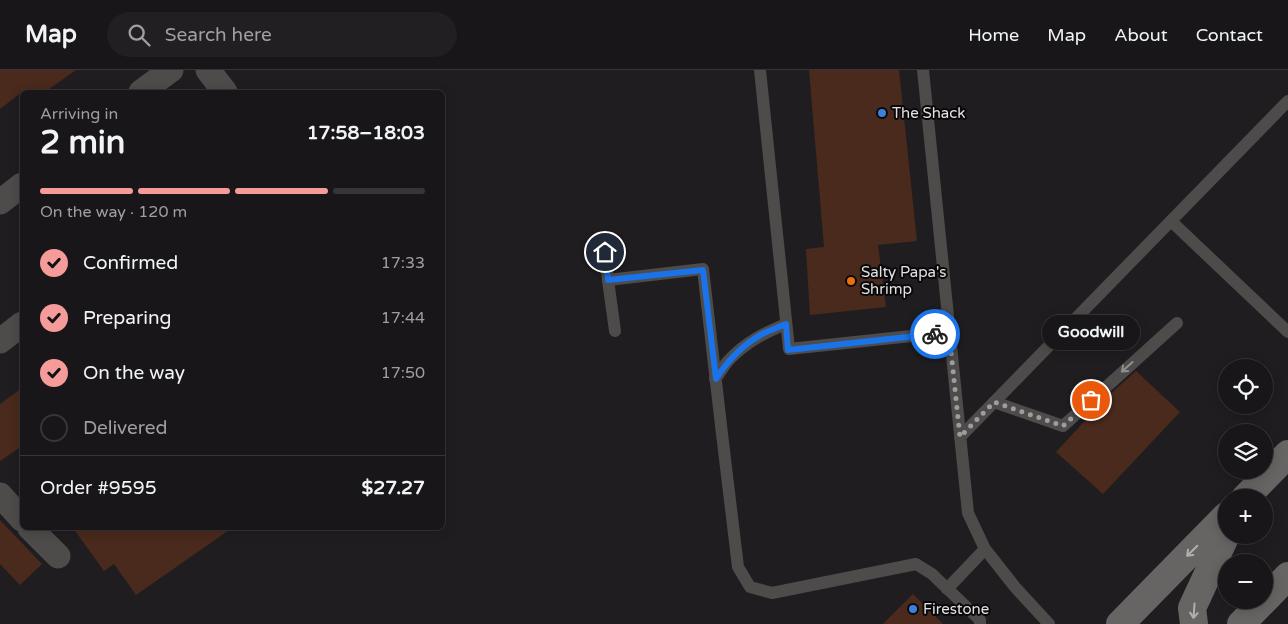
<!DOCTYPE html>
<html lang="en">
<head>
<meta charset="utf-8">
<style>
  :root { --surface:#181618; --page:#211f21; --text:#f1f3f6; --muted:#9f9fa2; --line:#363537; --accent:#f59b99 }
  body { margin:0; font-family:"Varela Round",sans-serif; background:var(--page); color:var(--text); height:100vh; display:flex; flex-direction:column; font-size:19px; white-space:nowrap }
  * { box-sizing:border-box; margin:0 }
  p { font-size:16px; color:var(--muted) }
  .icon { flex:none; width:28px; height:28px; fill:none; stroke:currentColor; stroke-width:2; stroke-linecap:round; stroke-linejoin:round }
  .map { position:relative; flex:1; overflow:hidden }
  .panel { position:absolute; left:20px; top:20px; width:425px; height:440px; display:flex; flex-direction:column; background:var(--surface); border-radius:8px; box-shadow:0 2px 12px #0003,0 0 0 1px var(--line) }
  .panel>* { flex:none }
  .buttons { position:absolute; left:1218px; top:289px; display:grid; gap:10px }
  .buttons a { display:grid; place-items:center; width:55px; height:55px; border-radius:50%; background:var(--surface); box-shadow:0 2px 12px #0003,0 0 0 1px var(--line); font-size:25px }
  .pin { position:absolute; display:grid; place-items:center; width:42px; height:42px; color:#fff; margin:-21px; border:2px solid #fff; border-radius:50%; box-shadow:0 1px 5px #0007 }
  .courier { position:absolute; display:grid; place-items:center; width:50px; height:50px; margin:-25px; border:4px solid #1a73e8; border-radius:50%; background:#fff; color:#222; box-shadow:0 1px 6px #0007 }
  .bubble { position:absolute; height:35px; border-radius:18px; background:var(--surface); box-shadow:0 2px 12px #0003,0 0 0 1px var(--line); font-size:16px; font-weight:700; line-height:35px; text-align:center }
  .summary em { font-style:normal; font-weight:700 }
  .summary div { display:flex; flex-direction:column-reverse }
  .summary { display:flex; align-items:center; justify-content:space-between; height:85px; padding:0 20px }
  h1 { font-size:32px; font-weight:700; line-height:38px }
  .bar { display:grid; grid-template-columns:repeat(4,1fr); gap:8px 5px; align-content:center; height:60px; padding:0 20px }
  .bar i { height:6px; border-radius:4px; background:var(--line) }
  .bar .on { background:var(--accent) }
  .bar p { grid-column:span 4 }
  .line { display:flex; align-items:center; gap:12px; padding:0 20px; border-top:1px solid var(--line) }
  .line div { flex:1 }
  ol { padding:0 20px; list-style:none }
  li { display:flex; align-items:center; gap:15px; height:55px }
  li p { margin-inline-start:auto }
  li .icon { padding:5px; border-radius:50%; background:var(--accent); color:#111; stroke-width:4 }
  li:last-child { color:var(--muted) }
  li i { width:28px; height:28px; border:2px solid var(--line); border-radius:50% }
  header { display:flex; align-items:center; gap:30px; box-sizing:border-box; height:70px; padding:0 25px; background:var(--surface); border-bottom:1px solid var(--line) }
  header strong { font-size:24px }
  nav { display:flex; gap:28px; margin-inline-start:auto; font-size:18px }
  .search { width:350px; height:45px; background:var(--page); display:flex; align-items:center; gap:12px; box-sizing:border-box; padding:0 18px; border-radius:28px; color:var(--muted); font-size:19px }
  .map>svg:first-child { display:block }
  .building { fill:#492a1c }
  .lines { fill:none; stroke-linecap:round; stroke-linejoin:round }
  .service { stroke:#4d4c4a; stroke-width:12 }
  .minor { stroke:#4d4c4a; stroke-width:25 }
  .secondary { stroke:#676563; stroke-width:28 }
  .oneway { stroke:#908f8e }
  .oneway2 { stroke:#b1afaf }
  .done { stroke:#9e9c9e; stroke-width:5; stroke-dasharray:0 9 }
  .route { stroke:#1a73e8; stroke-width:6 }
  .shop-dot { fill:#3f7fe0; stroke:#090809; stroke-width:2 }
  .food-dot { fill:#e8710a; stroke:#090809; stroke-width:2 }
  .labels { text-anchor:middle; stroke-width:4; stroke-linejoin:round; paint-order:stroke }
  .poi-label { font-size:15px; fill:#e2e0e2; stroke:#090809; text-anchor:start }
</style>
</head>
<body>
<header>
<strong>Map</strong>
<div class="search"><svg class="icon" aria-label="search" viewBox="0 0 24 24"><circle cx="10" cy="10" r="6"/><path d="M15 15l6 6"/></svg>Search here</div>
<nav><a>Home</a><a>Map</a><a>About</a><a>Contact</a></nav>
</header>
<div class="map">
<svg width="1288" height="554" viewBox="0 0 1288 554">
  <rect width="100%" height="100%" fill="#201d20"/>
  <g class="building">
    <polygon points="0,0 76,0 45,22 22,22 0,39"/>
    <polygon points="809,0 899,0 917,171 878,175 886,237 810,245 806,179 824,177"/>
    <polygon points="1136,301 1180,342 1103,424 1056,382 1108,326"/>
    <polygon points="22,318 22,376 0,391 0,334"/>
    <polygon points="0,450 42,494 20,515 0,494"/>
    <polygon points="73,458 232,458 136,525 114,494 104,501"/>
    <polygon points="913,524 943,554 883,554"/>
  </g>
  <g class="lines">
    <g class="service">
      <polyline points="760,0 789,279 949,262"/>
      <polyline points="923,0 968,443 985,479 1015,517 1049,554"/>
      <polyline points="1171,151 1288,262"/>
      <polyline points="605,182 608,210 703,199 722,364 738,497 750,517 772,523 916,494 932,504 980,550 980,554"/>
      <polyline points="608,210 615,261"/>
      <path d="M715,309C720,303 724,295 729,290C746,272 764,263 786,254"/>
      <polyline points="994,332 1063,356 1177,253"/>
      <polyline points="960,367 1288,31"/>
      <polyline points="947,519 985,479"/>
    </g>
    <g class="minor">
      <polyline points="208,0 225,22"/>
      <polyline points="141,22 171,0"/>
      <polyline points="0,132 22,115"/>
      <polyline points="0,271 22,254"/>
      <polyline points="0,425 22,449"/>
      <polyline points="30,458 58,486"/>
    </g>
    <g class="secondary">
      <polyline points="1245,428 1288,384"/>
      <polyline points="1120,554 1226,446"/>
      <polyline points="1194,554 1192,538 1226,465"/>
      <polyline points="1241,554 1288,506"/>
    </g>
  </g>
  <defs><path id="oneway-shaft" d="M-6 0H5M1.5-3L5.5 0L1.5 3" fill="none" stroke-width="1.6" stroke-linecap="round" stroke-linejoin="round" transform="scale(1.25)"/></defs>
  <use class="oneway" href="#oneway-shaft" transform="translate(1127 297) rotate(138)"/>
  <g class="oneway2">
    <use href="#oneway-shaft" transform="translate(1192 481) rotate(135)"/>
    <use href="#oneway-shaft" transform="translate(1194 541) rotate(94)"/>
  </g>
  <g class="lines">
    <polyline class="done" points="935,264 949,262 960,367 994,332 1063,356 1091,330"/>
    <path class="route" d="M605,182L608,210L703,200L716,309C728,290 743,274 764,263C771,260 779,257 786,254L788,280L935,264"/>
  </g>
  <g class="shop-dot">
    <circle cx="882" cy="43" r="5"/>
    <circle cx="913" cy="539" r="5"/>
  </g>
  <circle class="food-dot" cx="851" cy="211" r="5"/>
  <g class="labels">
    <g class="poi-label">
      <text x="892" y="48">The Shack</text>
      <text x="861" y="207">Salty Papa's<tspan x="861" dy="17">Shrimp</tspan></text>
      <text x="923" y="544">Firestone</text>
    </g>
  </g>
</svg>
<div class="buttons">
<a><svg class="icon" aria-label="locate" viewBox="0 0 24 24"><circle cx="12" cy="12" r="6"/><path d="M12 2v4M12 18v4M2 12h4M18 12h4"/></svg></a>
<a><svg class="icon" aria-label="layers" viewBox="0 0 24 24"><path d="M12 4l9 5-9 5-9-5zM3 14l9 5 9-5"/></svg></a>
<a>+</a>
<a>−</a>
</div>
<div class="pin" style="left:1091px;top:330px;background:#ea580c"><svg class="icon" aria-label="bag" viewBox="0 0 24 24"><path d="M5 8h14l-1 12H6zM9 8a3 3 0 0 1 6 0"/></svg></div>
<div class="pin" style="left:605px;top:182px;background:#1f2937"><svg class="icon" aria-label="home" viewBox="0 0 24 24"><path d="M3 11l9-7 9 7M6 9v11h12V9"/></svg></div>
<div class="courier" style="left:935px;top:264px"><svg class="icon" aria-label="bike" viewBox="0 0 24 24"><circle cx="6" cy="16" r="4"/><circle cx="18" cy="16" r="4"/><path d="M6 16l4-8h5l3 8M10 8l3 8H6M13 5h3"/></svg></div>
<div class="bubble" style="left:1042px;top:245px;width:98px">Goodwill</div>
<section class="panel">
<div class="summary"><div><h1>2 min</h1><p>Arriving in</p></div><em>17:58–18:03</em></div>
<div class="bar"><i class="on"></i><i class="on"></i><i class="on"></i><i></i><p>On the way · 120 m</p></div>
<ol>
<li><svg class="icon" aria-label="check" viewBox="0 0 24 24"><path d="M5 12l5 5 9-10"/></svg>Confirmed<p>17:33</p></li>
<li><svg class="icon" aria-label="check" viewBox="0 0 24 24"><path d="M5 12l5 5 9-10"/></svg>Preparing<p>17:44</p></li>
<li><svg class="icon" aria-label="check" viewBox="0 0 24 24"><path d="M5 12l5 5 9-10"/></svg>On the way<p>17:50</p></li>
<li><i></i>Delivered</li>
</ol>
<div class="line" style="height:65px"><div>Order #9595</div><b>$27.27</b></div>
</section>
</div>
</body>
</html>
